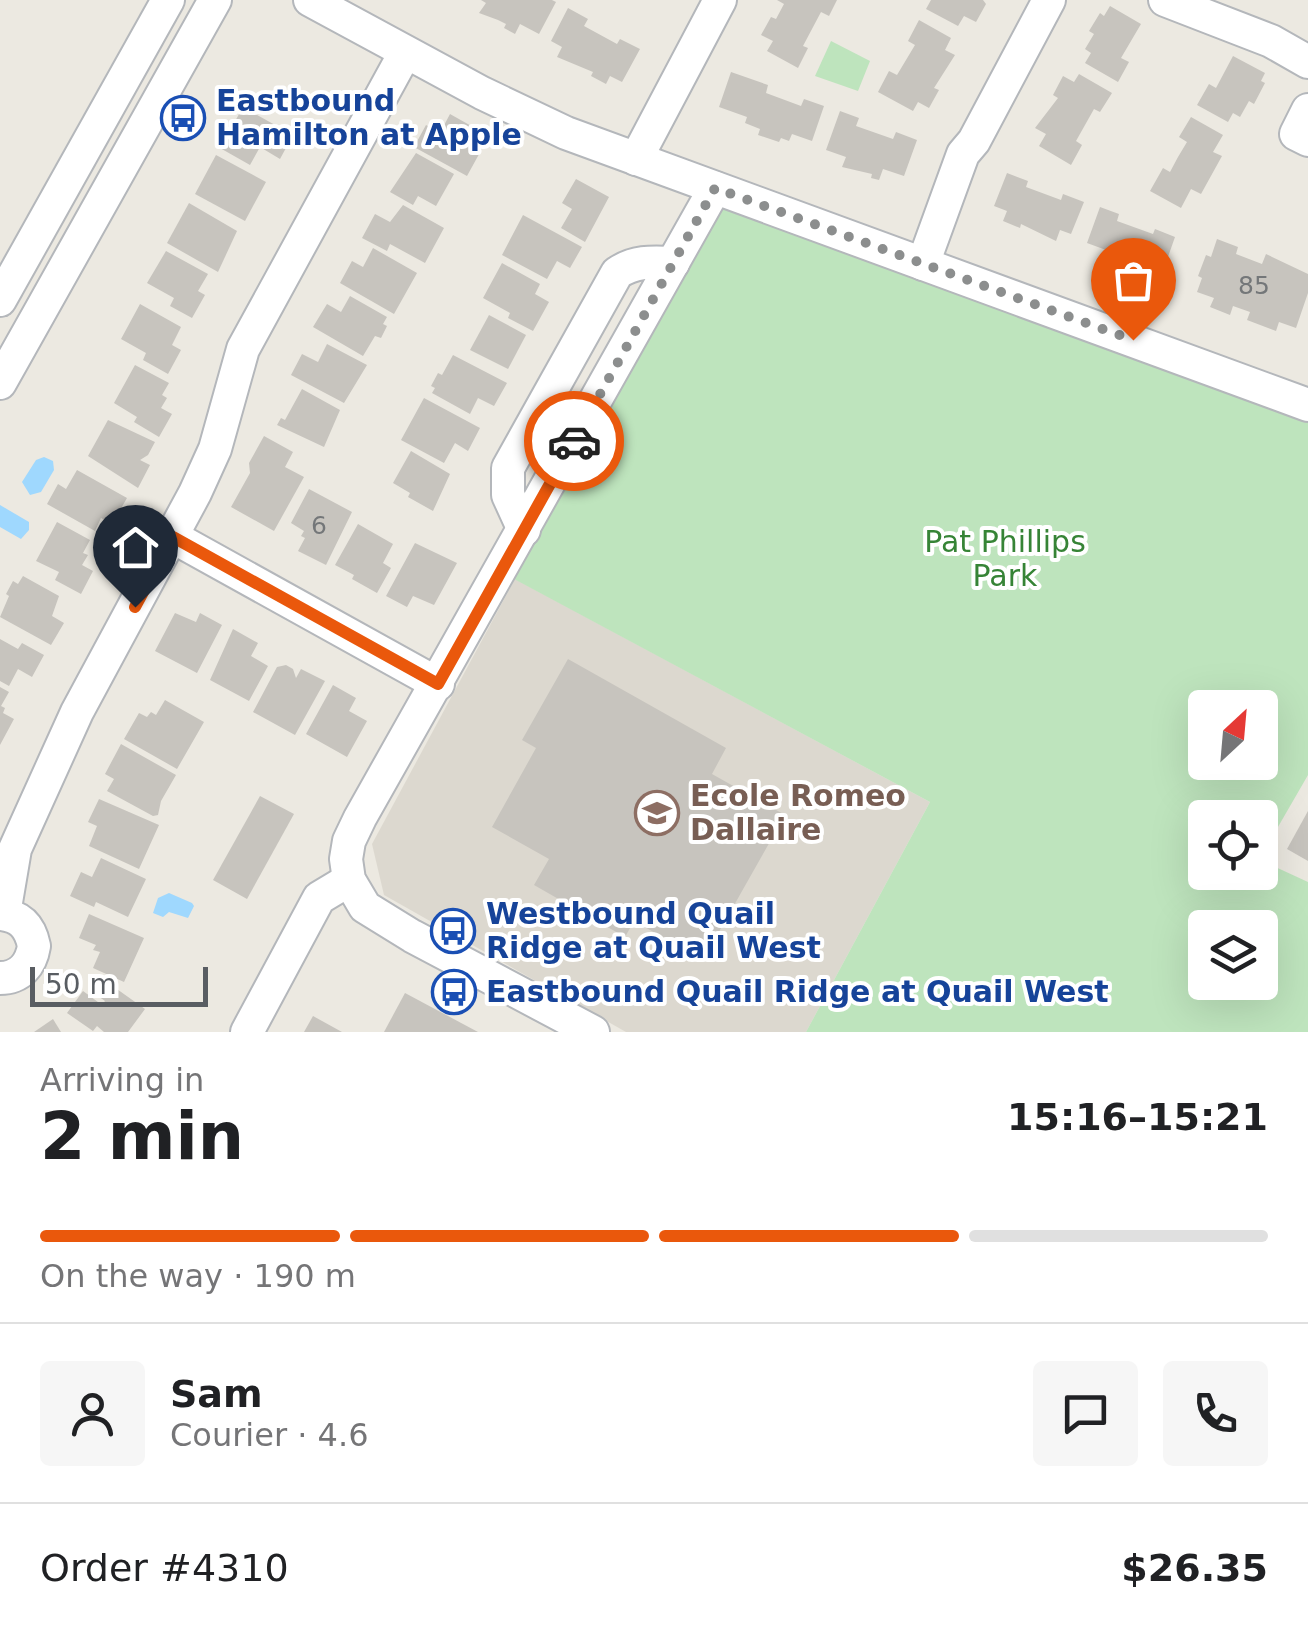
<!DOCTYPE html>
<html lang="en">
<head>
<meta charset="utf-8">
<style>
  :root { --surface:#fff; --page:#f6f6f6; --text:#202124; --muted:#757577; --line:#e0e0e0; --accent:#ea580c }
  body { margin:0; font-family:"DejaVu Sans",sans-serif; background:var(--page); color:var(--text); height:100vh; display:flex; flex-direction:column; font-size:38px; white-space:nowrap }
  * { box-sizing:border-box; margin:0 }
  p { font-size:32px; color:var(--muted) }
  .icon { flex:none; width:55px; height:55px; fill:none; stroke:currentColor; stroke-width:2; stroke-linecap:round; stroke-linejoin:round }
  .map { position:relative; height:1032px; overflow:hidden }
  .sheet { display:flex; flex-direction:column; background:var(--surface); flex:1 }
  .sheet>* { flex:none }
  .needle { width:65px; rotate:26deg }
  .tools { position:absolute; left:1188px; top:690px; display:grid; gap:20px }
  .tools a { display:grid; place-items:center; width:90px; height:90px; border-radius:10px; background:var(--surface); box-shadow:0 10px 40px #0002; font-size:50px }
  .scale { position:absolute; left:30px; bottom:25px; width:178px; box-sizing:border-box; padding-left:10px; border:5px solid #595d62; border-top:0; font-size:28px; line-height:35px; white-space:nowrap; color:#595d62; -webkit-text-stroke:8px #fff; paint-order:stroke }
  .pin { position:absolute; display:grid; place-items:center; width:85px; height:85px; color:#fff; margin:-102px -42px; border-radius:50% 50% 50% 0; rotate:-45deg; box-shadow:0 0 10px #0007 }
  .pin .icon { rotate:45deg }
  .courier { position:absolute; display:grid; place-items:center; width:100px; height:100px; margin:-50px; border:8px solid #ea580c; border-radius:50%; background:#fff; color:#222; box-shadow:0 2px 12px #0007 }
  .head em { font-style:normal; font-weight:600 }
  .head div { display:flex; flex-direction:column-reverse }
  .head { display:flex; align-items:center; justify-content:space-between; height:170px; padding:0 40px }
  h1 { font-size:65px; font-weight:600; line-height:75px }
  .bar { display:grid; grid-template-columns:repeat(4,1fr); gap:15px 10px; align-content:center; height:120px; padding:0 40px }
  .bar i { height:12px; border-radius:8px; background:var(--line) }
  .bar .selected { background:var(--accent) }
  .bar p { grid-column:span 4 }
  .line { display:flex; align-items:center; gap:25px; padding:0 40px; border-top:2px solid var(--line) }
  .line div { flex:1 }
  .round { display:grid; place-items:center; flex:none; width:105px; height:105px; border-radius:10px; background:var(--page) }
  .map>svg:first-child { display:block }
  .education { fill:#dcd8cf }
  .green { fill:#bee4bd; fill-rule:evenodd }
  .water { fill:#9fd8fe }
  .building { fill:#c7c4be }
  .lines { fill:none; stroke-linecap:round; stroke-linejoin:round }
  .minor-casing { stroke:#b4b7bb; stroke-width:36 }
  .minor { stroke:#fff; stroke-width:32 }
  .done { stroke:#8c8e8e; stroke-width:10; stroke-dasharray:0 18 }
  .route { stroke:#ea580c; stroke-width:12 }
  .labels { text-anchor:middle; stroke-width:8; stroke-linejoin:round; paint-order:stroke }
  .number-label { font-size:25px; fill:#747779 }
  .transit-label { font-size:30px; font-weight:bold; fill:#164399; stroke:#fff; text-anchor:start }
  .park-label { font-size:30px; fill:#368436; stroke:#fff }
  .education-label { font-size:30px; font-weight:bold; fill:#785e54; stroke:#fff; text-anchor:start }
</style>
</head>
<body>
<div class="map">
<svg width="1308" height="1032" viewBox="0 0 1308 1032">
  <rect width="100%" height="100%" fill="#ece9e1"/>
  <polygon class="education" points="515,579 930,802 806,1032 626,1032 384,895 372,844"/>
  <g class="green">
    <polygon points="831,41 870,61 858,91 815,76"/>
    <path d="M715,188L1308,405V775L1260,858V818H1205V872H1260V860L1308,882V1032H806L930,802L501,572ZM1205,708H1260V762H1205ZM1205,928H1260V982H1205Z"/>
  </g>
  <g class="water">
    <polygon points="44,457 53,461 54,470 41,492 30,495 22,482 36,460"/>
    <polygon points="0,505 29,522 29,530 21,539 0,527"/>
    <polygon points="169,893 192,903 194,906 188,918 169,912 163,917 153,913 158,898"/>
  </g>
  <g class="building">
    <polygon points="481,0 552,0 556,2 539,34 520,24 515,34 504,28 506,24 498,20 479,13 486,3"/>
    <polygon points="777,0 837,0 829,16 821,12 803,46 808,48 798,68 767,51 773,41 761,35 771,17 776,19 784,4"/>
    <polygon points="931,0 983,0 986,4 976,22 964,16 958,26 926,9"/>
    <polygon points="1110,6 1141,24 1121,58 1129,62 1118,82 1085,63 1091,53 1085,49 1094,34 1089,31 1100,13 1104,16"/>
    <polygon points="568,8 588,19 584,26 617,44 620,39 640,49 622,82 610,76 606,84 591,76 593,72 557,57 562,47 551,41"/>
    <polygon points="919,20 951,38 945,50 955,55 934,88 939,90 929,108 918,102 913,111 878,92 889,71 897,75 915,45 908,41"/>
    <polygon points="1233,56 1265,73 1261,81 1265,83 1254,104 1249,101 1240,117 1233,113 1228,122 1197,105 1209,84 1216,88"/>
    <polygon points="731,72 768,85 766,93 801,106 804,99 824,106 812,141 792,134 789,141 781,138 779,142 758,135 760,129 745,123 747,117 719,107"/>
    <polygon points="1079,74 1112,93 1100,112 1094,109 1076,141 1082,145 1071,165 1039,146 1046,134 1035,128 1058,98 1053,95 1063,76 1074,82"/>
    <polygon points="243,107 293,135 280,159 260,147 250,165 220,148"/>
    <polygon points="840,111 859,118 856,126 893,139 896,132 917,140 904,176 883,169 879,180 871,178 872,174 842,167 846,157 826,150"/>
    <polygon points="450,114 489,136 467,176 414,147 426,125 440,133"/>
    <polygon points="1191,117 1223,135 1213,152 1222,156 1201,194 1191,189 1181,208 1150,191 1163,168 1170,172 1178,157 1187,142 1179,137"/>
    <polygon points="416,153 454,174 436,206 418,196 413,205 390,192"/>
    <polygon points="216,155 266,182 245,221 195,194"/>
    <polygon points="1007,173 1028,181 1026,187 1061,200 1063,194 1084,202 1071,234 1060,230 1056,241 1021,224 1020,228 1003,221 1007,211 994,206"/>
    <polygon points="576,179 609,197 585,242 561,228 572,209 562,203"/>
    <polygon points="189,203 237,231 218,272 167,243"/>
    <polygon points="403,205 444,228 425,263 390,244 387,251 362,238 375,214 390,222"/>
    <polygon points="1100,207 1119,214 1117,221 1153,234 1155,229 1175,237 1163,271 1143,264 1139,274 1102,260 1106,250 1087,243"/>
    <polygon points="523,215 582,247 570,268 557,261 547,279 502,255"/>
    <polygon points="1217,239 1238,247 1236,254 1262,264 1266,254 1308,274 1308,293 1296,328 1279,322 1276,331 1247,320 1250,312 1233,306 1230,315 1210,307 1214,298 1197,292 1202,278 1198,276 1206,255 1211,257"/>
    <polygon points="373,248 417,273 394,314 340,283 352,261 363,267"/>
    <polygon points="166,251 208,274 198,291 205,295 192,318 170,306 174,298 147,283"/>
    <polygon points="502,263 540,284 535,294 549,302 533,331 508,318 510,313 483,298"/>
    <polygon points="350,296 387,317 383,324 387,326 381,338 375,336 363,356 313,327 327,304 341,312"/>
    <polygon points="140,304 181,327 172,345 181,350 168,374 143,360 146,353 121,339"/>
    <polygon points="489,315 526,335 508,369 470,350"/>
    <polygon points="327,344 367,365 344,403 291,375 302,354 318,362"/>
    <polygon points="453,355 507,383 494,406 478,398 470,414 432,393 435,388 431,386 438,373 442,375"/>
    <polygon points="135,365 169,383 162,395 167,398 161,408 172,414 159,437 134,422 137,417 114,403"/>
    <polygon points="302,389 340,410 324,447 277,425 281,418 285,420"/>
    <polygon points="424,398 480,428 468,451 455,443 444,463 401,440"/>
    <polygon points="108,420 155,442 148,455 140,460 150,465 138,488 88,456"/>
    <polygon points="264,436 293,452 285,467 304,477 274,531 231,507 250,473 249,463"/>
    <polygon points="411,451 450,474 433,511 408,497 410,493 393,483"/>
    <polygon points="77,470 127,498 112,524 101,518 95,531 47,504 58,484 66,489"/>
    <polygon points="309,489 352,512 326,565 298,551 305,538 301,536 304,531 291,523"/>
    <polygon points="57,522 90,540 83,553 88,555 82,565 93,571 81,594 55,580 59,572 36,561"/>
    <polygon points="358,524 393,544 383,563 391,568 377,593 352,579 354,575 335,565"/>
    <polygon points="415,543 457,563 434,605 413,596 407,607 386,596"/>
    <polygon points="23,576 59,596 52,616 64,623 51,645 0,617 9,596 6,594 13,581 18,584"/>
    <polygon points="175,613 196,622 200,613 222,625 197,673 155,651"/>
    <polygon points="233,629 258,643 251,656 268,666 249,701 210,680"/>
    <polygon points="0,639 18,649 22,643 44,655 32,677 18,669 9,686 0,681"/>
    <polygon points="568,659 726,748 712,774 785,815 703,960 634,921 625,937 534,885 549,859 492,827 536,748 522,740"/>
    <polygon points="286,665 293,669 296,678 301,669 325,681 295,735 253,712 277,667"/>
    <polygon points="333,685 356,698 349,711 367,721 347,757 306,734"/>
    <polygon points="0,687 9,692 1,706 5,708 3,713 14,719 0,745"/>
    <polygon points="165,700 204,722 177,769 124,739 139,713 147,717 151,712 156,715"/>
    <polygon points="121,744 176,775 161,801 158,815 153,816 107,791 114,779 105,774"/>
    <polygon points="260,796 294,814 247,899 213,880"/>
    <polygon points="99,799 159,825 139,869 89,846 97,826 88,822"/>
    <polygon points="1308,811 1308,861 1287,849"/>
    <polygon points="101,858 146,879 128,917 96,902 94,907 70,896 81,872 92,877"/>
    <polygon points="89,914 144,938 124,982 93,968 100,952 93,950 96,945 79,938"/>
    <polygon points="107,982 145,1009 128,1032 104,1032 97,1026 93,1031 67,1013 83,991 102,1005 105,1001 98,996"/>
    <polygon points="405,993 478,1032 384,1032"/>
    <polygon points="313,1016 342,1032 304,1032"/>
    <polygon points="53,1019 61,1032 34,1032"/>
  </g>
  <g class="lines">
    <defs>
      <g id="minor">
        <polyline points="310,0 482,93 566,133 1308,405"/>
        <polyline points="1165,0 1271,41 1308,62"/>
        <polyline points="1308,110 1296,134 1308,140"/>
        <polyline points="636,159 720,0"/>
        <polyline points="923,264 963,154 974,141 1049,0"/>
        <polyline points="0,300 168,0"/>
        <polyline points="0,383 215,0"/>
        <path d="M524,530L508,495V468L617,273C635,261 651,262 673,263"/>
        <polyline points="173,537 438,684"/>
        <path d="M0,914C20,916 30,926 34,946C31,965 20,978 0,978"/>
        <polyline points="4,914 15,849 77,712 195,493 215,449 243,349 405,53"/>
        <polyline points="247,1032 319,898 349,880"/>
        <polyline points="593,1032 412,936 365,907 349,880 346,859 349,841 360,818 715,188"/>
      </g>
    </defs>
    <use href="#minor" class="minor-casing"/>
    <use href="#minor" class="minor"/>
  </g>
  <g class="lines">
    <polyline class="done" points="574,441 715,188 1133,340"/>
    <polyline class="route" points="135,607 173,537 438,684 574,441"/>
  </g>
  <defs>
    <symbol id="bus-ring" viewBox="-11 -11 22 22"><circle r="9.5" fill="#fff" stroke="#1a4fb4" stroke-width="1.5"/><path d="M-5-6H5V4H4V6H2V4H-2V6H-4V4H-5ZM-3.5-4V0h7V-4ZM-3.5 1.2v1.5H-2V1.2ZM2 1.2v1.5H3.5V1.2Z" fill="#1a4fb4"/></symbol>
    <symbol id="school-ring" viewBox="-11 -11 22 22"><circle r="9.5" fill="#fff" stroke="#8d6e63" stroke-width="1.5"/><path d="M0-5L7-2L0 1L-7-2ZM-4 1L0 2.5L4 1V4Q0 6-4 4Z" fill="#8d6e63"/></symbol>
  </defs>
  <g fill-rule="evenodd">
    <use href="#bus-ring" x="158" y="93" width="50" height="50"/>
    <use href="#school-ring" x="632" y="788" width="50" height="50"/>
    <use href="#bus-ring" x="428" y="906" width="50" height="50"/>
    <use href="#bus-ring" x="429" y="967" width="50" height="50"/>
  </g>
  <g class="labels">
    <g class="number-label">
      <text x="1254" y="294">85</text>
      <text x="319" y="534">6</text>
    </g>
    <g class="transit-label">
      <text x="216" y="111">Eastbound<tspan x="216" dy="34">Hamilton at Apple</tspan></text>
      <text x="486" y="924">Westbound Quail<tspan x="486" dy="34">Ridge at Quail West</tspan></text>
      <text x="486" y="1002">Eastbound Quail Ridge at Quail West</text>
    </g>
    <g class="park-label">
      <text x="1005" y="552">Pat Phillips<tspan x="1005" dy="34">Park</tspan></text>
    </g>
    <g class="education-label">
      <text x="690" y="806">Ecole Romeo<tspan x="690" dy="34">Dallaire</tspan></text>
    </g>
  </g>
</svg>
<div class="tools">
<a><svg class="needle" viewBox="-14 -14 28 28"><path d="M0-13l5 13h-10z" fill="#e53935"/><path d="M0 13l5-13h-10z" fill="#757577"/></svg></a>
<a><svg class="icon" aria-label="locate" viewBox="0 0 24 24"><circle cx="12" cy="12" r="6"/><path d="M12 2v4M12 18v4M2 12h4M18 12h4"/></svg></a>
<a><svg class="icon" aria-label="layers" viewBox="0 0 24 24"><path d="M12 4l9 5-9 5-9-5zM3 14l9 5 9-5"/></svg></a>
</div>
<div class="scale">50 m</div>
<div class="pin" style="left:1133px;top:340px;background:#ea580c"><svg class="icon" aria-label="bag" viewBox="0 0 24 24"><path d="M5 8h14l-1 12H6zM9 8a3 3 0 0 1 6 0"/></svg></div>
<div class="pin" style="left:135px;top:607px;background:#1f2937"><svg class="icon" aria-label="home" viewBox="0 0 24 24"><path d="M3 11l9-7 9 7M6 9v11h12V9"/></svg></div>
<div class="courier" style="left:574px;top:441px"><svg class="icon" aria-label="car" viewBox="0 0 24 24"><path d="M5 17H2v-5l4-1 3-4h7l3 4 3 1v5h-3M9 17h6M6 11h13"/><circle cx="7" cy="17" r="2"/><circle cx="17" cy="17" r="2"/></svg></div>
</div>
<section class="sheet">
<div class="head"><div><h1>2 min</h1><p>Arriving in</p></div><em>15:16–15:21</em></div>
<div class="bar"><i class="selected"></i><i class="selected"></i><i class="selected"></i><i></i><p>On the way · 190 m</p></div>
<div class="line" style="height:180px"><a class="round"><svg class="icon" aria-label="person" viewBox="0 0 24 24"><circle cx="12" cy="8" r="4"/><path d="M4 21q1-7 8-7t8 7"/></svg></a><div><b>Sam</b><p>Courier · 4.6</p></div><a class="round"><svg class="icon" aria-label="chat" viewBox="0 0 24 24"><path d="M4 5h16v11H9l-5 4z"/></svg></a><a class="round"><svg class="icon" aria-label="phone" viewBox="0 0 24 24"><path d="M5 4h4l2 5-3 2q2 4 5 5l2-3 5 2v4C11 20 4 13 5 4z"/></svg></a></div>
<div class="line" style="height:130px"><div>Order #4310</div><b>$26.35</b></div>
</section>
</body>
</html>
